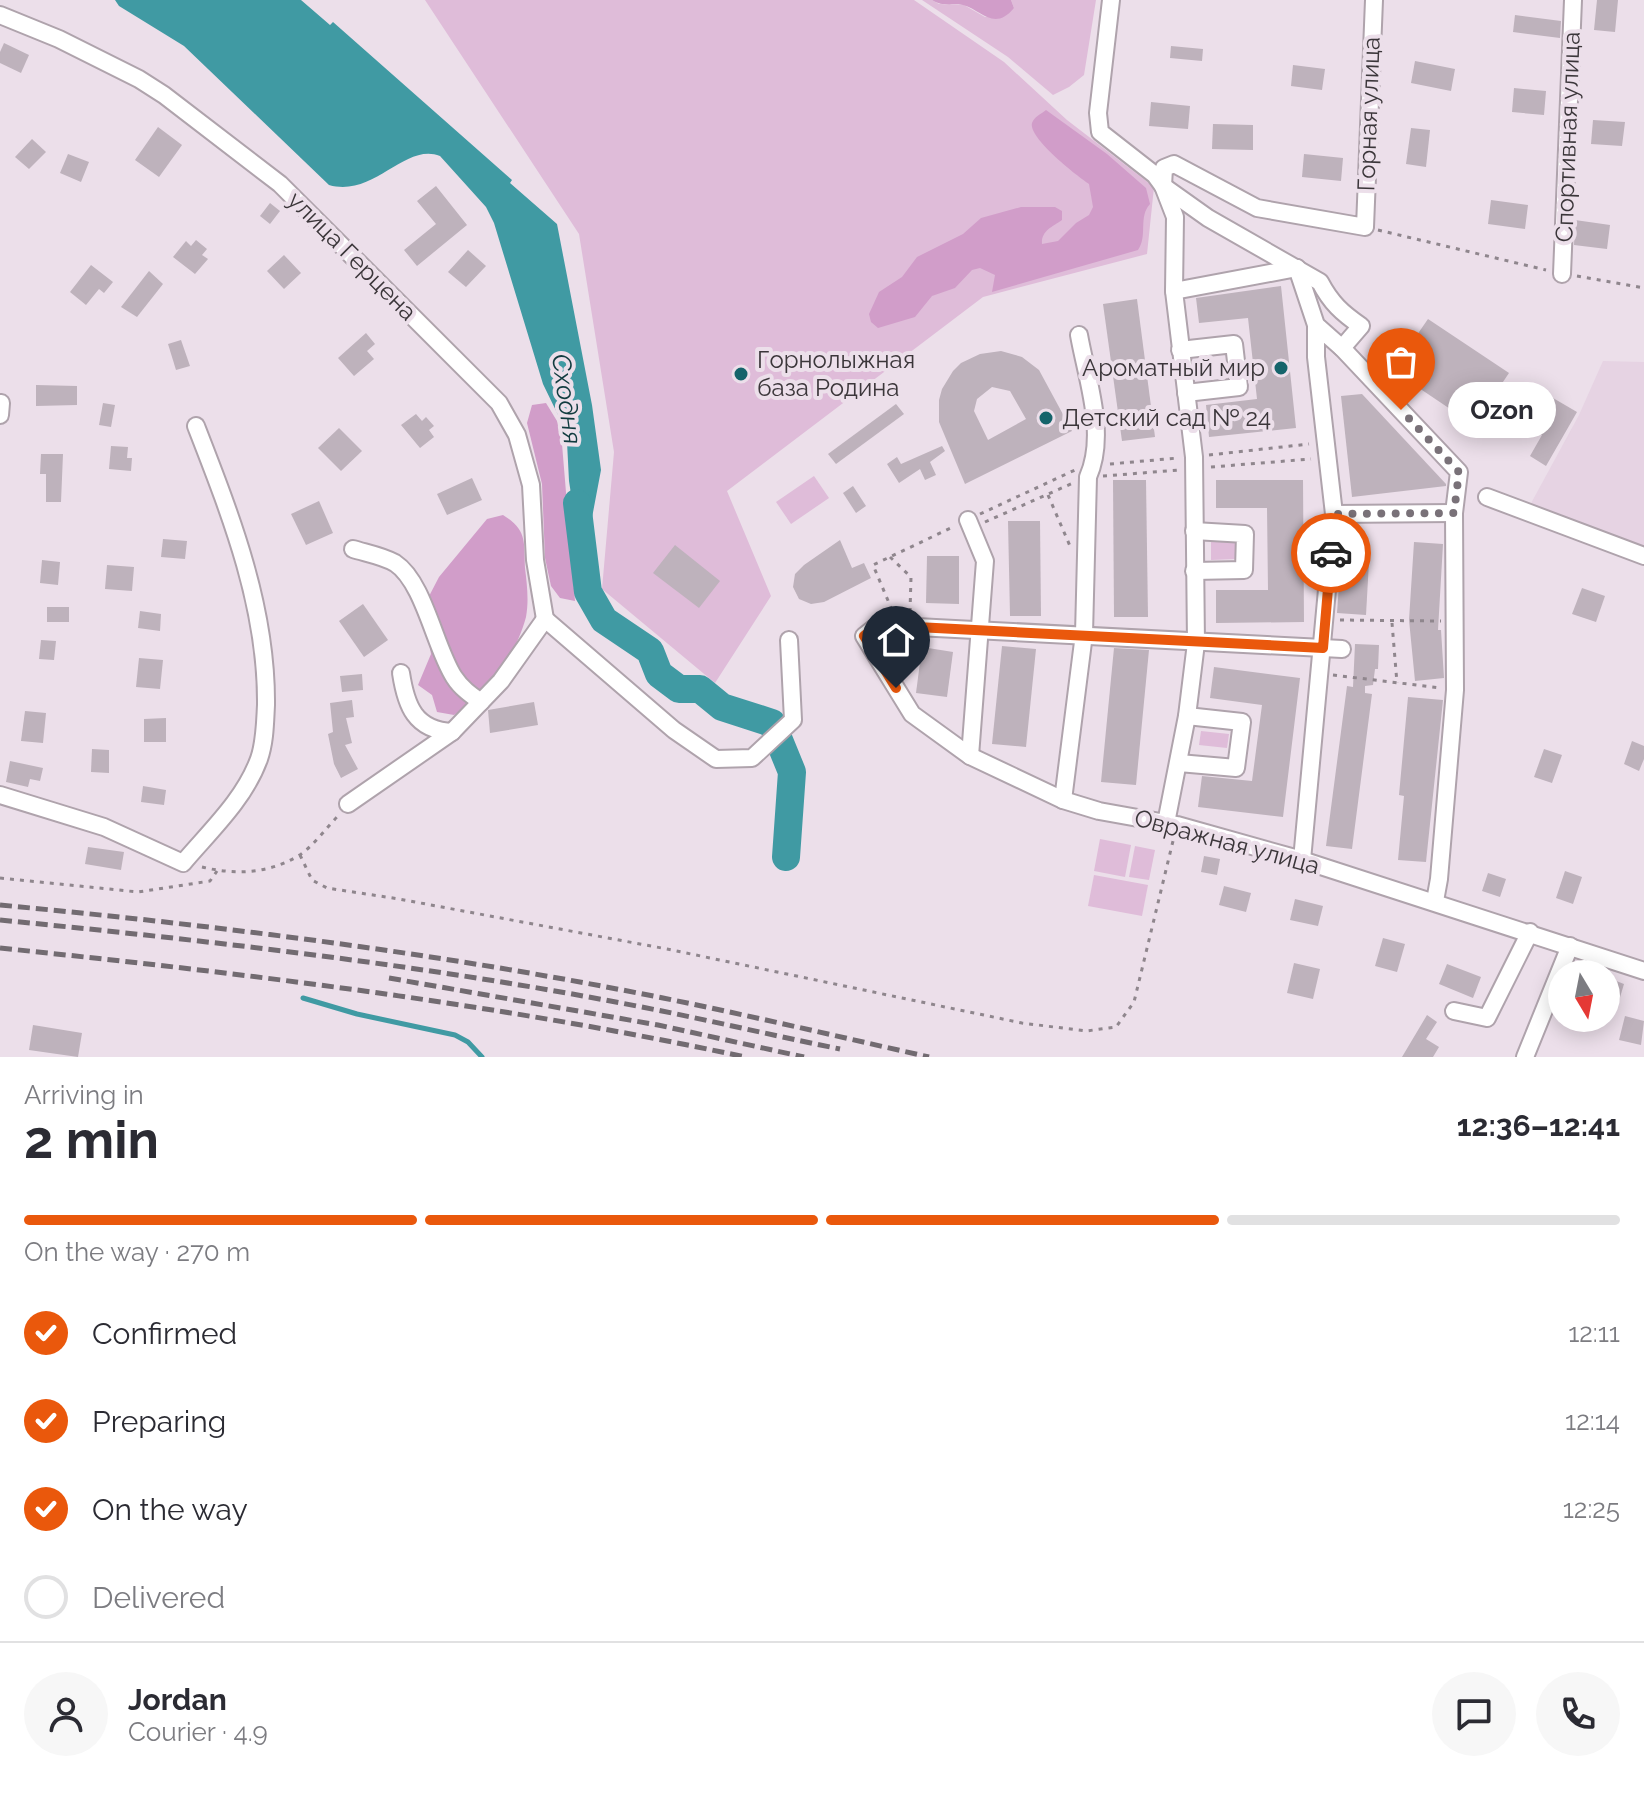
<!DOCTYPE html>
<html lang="en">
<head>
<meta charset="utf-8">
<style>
  :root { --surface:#fff; --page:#f7f7f7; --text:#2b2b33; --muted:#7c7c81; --line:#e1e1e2; --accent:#ea580c }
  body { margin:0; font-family:Raleway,sans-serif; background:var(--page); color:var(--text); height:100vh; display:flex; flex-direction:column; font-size:30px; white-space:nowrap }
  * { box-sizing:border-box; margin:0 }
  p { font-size:26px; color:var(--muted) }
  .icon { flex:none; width:44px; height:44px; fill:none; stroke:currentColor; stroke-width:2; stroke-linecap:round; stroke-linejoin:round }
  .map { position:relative; height:1057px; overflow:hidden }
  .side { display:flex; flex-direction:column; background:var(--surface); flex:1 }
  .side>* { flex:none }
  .needle { width:52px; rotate:170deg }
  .fabs { position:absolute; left:1548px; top:960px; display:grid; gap:16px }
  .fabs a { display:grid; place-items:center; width:72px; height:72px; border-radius:50%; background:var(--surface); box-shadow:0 4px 20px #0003; font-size:40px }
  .pin { position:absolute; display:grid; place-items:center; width:68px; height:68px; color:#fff; margin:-82px -34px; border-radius:50% 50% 50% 0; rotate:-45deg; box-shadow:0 0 8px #0007 }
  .pin .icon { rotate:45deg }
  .courier { position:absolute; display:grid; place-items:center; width:80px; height:80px; margin:-40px; border:6px solid #ea580c; border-radius:50%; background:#fff; color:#222; box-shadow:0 2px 10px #0007 }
  .bubble { position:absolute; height:56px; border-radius:28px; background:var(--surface); box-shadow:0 4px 20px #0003; font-size:26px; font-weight:700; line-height:56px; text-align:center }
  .overview em { font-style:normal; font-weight:700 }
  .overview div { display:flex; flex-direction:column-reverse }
  .overview { display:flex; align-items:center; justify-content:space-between; height:136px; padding:0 24px }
  h1 { font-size:52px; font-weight:700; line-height:60px }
  .bar { display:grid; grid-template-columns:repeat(4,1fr); gap:12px 8px; align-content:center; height:96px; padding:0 24px }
  .bar i { height:10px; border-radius:6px; background:var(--line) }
  .bar .current { background:var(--accent) }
  .bar p { grid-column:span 4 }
  .line { display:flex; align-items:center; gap:20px; padding:0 24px; border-top:2px solid var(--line) }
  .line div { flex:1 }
  .round { display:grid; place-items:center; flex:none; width:84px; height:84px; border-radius:42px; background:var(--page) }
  ol { padding:0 24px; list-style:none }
  li { display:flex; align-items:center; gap:24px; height:88px }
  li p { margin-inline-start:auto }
  li .icon { padding:8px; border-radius:50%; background:var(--accent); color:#fff; stroke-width:4 }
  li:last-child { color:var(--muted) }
  li i { width:44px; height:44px; border:4px solid var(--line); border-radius:50% }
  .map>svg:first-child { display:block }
  .built { fill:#e6d3e3 }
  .green { fill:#dfbcd9 }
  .forest { fill:#d19dc9 }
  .water { fill:#409aa3 }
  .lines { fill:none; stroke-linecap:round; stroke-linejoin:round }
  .stream { stroke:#409aa3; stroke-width:5 }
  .river { stroke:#409aa3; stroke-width:28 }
  .building { fill:#beb2bc; fill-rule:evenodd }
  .minor-casing { stroke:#afa3ac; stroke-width:20 }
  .path { stroke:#8f868d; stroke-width:3; stroke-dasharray:4 6; stroke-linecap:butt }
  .minor { stroke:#fff; stroke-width:16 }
  .rail { stroke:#726b71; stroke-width:5; stroke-dasharray:12 6; stroke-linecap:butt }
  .done { stroke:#797178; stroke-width:8; stroke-dasharray:0 14.4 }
  .route { stroke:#ea580c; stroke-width:10 }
  .poi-dot { fill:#15646b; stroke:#ecdfea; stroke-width:3 }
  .labels { text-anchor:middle; stroke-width:8; stroke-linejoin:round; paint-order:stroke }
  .street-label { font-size:24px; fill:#3b363a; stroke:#ecdfea }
  .poi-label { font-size:24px; fill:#3b363a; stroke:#ecdfea; text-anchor:start }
  .water-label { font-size:26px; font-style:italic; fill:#113b3f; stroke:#ecdfea }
</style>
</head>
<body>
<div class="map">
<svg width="1644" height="1057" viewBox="0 0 1644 1057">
  <rect width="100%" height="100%" fill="#ecdfea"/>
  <polygon class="built" points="1603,361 1644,362 1644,547 1529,507 1579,415"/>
  <g class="green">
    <polygon points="425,0 914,0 1004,62 1067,120 1154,187 1147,254 983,297 727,491 771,596 715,683 602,589 614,452 579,234"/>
    <polygon points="922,0 932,0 939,4 964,5 985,17 1014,8 1011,0 1096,0 1084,75 1069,87 1053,95 1008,57"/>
    <polygon points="814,476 829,498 791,524 776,502"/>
    <polygon points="1236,541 1236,559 1211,560 1211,542"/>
    <polygon points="1201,731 1229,734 1227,748 1199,745"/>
    <polygon points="1100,839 1131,845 1125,877 1094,871"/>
    <polygon points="1135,846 1155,850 1149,880 1129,877"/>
    <polygon points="1094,875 1148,885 1142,916 1088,906"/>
  </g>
  <g class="forest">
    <path d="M932,0H1011L1014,8C994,32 982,10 963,5C952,3 942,7 932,0Z"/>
    <path d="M1046,110L1107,154L1146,188L1150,204C1138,217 1148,236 1138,250L992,292L995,275L980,268L972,270L955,288L932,296L915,317L878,328L871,322L869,314L879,292L902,277L917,257L963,234L981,218L1021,207H1055L1062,211V220C1052,227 1041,231 1042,244L1058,241L1076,223L1089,215L1093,207L1089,184C1077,176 1028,138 1032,123C1034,117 1041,114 1046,110Z"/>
    <polygon points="546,403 557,421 562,444 575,601 560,598 551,586 545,558 542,484 527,423 532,405"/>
    <path d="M503,515C527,530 524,541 525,568C527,584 529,601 526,617C516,655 487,695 454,715L437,712L432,695L418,685L431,654L425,619L426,602L439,577L487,519Z"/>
  </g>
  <path class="water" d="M115,0H301L330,25L333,22L512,180L510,183L557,224L592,405L601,470L591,523L582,541L578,540L569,481L567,442L560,419L543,384L494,223L486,207L440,156C405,142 374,198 329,185L184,46L119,6Z"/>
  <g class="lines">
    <polyline class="stream" points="303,998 357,1014 455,1035 468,1042 482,1057"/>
    <polyline class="river" points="577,503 588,592 604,620 650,651 659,674 679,689 700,689 722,707 772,723 792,772 786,857"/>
  </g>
  <g class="building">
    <polygon points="1597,0 1618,0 1615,32 1594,30"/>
    <polygon points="1515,15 1561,21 1560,38 1513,32"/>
    <polygon points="4,43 29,55 21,73 0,63 0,52"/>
    <polygon points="1171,46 1203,49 1202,61 1170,58"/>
    <polygon points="1415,61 1455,69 1451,91 1411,83"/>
    <polygon points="1293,65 1325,69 1322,90 1291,86"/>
    <polygon points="1514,88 1546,91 1544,115 1512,112"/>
    <polygon points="1151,102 1190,106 1188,129 1149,126"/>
    <polygon points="1593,120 1625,122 1622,146 1591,144"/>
    <polygon points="1213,124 1253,125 1253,150 1212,149"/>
    <polygon points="158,127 182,145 159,177 135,160"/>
    <polygon points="1411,128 1430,130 1426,167 1406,164"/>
    <polygon points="32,139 46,152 29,169 15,157"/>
    <polygon points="68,154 89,162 81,182 60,173"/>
    <polygon points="1304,154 1343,158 1341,181 1302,177"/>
    <polygon points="436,186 467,225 417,266 404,250 436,224 417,201"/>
    <polygon points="1491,200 1528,205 1525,229 1488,224"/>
    <polygon points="270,203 280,211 270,224 260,216"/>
    <polygon points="1575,220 1610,225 1607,249 1574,245"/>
    <polygon points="196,240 207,249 202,255 208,259 195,274 173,257 186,241 191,246"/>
    <polygon points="468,250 486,266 466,287 448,272"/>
    <polygon points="284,255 301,273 284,289 267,271"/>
    <polygon points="91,265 113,282 104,293 99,289 86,305 70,292"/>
    <polygon points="149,271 163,284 137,317 121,307"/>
    <polygon points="1281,286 1296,428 1209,437 1206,405 1257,399 1248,318 1199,323 1196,298"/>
    <polygon points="1137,299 1155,437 1122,441 1103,304"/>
    <polygon points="1428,319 1509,373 1474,425 1416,386 1423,376 1399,361"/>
    <polygon points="366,333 375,344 367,351 374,359 354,376 338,358"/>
    <polygon points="181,340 190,366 176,370 168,344"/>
    <path d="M1001,351L1022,357L1039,370L1072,431L965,484L939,422V400L942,389L953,371L961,363L980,354ZM992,387L1010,391L1026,419L988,440L974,411L977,399Z"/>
    <polygon points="36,385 77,386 77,405 36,406"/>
    <polygon points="1362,394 1446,484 1446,486 1352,497 1341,396"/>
    <polygon points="1553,398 1577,412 1546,466 1530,456 1542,435 1534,430"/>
    <polygon points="103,403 115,405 111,427 99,425"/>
    <polygon points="896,404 904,414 836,464 828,454"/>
    <polygon points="416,414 422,421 426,417 434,426 429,430 434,437 420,448 401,425"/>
    <polygon points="339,428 362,451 341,471 318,448"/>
    <polygon points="111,446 128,447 127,458 132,458 131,471 109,469"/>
    <polygon points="942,446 945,451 930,462 936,475 925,480 920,469 899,483 887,464 897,457 901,464"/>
    <polygon points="41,454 63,454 61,502 46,502 46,474 40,474"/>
    <polygon points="472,478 482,500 447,515 437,494"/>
    <polygon points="1113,480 1146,480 1148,617 1114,617"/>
    <polygon points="1216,480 1303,480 1304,622 1216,623 1216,590 1268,590 1267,508 1216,508"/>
    <polygon points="853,486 866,506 856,513 843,493"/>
    <polygon points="319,501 333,533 306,545 291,514"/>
    <polygon points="1008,521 1040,521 1041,616 1010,616"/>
    <polygon points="163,539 187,541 185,559 161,557"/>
    <polygon points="840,540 852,568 864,563 871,578 824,602 811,604 799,599 793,587 795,574 804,565"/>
    <polygon points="1342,542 1370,544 1366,615 1337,613"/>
    <polygon points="1414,542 1443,544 1438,630 1441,630 1444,678 1415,681 1409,620"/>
    <polygon points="675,545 720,581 699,608 653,573"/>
    <polygon points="927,556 959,556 959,604 926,603"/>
    <polygon points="42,560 60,562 58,585 40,583"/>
    <polygon points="107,565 134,567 132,591 105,589"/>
    <polygon points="1582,588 1605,596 1596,622 1572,614"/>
    <polygon points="363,604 388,640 364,657 339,621"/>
    <rect x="47" y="607" width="22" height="15"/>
    <polygon points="140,611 161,614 160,631 138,628"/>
    <polygon points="41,640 56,641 54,660 39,659"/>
    <polygon points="1355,644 1379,645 1378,669 1375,669 1373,685 1365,686 1365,693 1372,694 1352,849 1326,846 1347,686 1353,687"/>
    <polygon points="1002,646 1036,649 1026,747 992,744"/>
    <polygon points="922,647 953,652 947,697 916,693"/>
    <polygon points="1114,648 1149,650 1136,785 1101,782"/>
    <polygon points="139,658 163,660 160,689 136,687"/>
    <polygon points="1214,667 1300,678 1283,817 1198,807 1202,776 1252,781 1262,705 1210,698"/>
    <polygon points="362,674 363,690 342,692 340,676"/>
    <polygon points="1408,697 1443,700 1426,862 1398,860 1404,796 1399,795"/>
    <polygon points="352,700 354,717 346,718 352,743 345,745 358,769 341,778 334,764 328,734 333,732 330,703"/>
    <polygon points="534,702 538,725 490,733 488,710"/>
    <polygon points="25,711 46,713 43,743 21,741"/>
    <polygon points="166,718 166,742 144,742 144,719"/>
    <polygon points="1632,741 1644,746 1644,759 1639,771 1624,764"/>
    <polygon points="92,749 109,750 109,773 91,772"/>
    <polygon points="1544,749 1562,755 1552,783 1534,777"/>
    <polygon points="10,761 43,768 40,781 30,779 28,787 6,782"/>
    <polygon points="143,786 166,790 164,805 141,802"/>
    <polygon points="88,847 124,852 121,870 85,864"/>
    <polygon points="1204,856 1220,859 1217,875 1201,872"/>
    <polygon points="1565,871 1582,877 1573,904 1556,898"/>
    <polygon points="1488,873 1506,879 1500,897 1482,891"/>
    <polygon points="1224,886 1251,893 1246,912 1219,905"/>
    <polygon points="1295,899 1323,906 1318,926 1290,920"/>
    <polygon points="1383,938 1405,944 1397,972 1375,966"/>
    <polygon points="1294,963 1320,969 1313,999 1287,993"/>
    <polygon points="1447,964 1481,977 1473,998 1439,984"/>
    <polygon points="1611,979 1624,984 1618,1004 1606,1000"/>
    <polygon points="1427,1015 1437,1022 1426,1039 1439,1047 1433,1057 1402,1057"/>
    <polygon points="1625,1016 1644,1021 1641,1045 1619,1040"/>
    <polygon points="33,1025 82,1033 78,1057 29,1050"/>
  </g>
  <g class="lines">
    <defs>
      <g id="minor">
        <path d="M1111,0L1098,113L1100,132L1155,175L1163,186L1208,218L1320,282C1331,303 1342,313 1361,326L1342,348"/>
        <polyline points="0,15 59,39 139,79 164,95 280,184 499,403 517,435 531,485 535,560 545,619"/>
        <polyline points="1297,268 1316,325 1342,348 1459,472 1454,513 1455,690 1439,879 1435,901"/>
        <polyline points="1562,274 1573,0"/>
        <polyline points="1174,291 1175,217 1163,186 1164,168 1174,164 1257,208 1365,227 1374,0"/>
        <polyline points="1180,350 1234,344 1239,387 1186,393"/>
        <polyline points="0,415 1,403"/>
        <polyline points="1487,497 1644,556"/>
        <polyline points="1334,514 1454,513"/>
        <polyline points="968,520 985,561 970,756"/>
        <polyline points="1194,531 1245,534 1244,570 1194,571"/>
        <path d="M353,549C366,553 383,556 395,563C424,582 435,648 454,677C461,688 471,695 481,702"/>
        <polyline points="545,619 674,730 716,759 752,758 793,720 789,640"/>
        <polyline points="1342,649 878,625 864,636 912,714 970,756 1063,800 1099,811 1177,825 1302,860 1644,971"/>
        <path d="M401,673C406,706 415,730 452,732"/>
        <polyline points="1179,763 1236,768 1242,722 1187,716"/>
        <path d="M0,795L104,827L183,863C210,831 244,800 259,759C265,742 265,723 266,705C267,607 231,516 196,426"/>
        <path d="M1063,800L1084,634L1088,477C1107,434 1087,380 1079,335"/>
        <polyline points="348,804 452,732 501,681 545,619"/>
        <polyline points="1166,823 1187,716 1196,643 1194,457 1174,291 1297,268"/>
        <polyline points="1302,860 1334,514 1316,357 1316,325"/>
        <polyline points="1454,1011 1487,1018 1530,932"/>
        <polyline points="1525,1057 1570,946"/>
      </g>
    </defs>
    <use href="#minor" class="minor-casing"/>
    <g class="path">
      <polyline points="1378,230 1546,270"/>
      <polyline points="1577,276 1644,288"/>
      <polyline points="1209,455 1309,444"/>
      <polyline points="1110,464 1178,458"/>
      <polyline points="1211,467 1311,459"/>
      <polyline points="1103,476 1180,470"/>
      <polyline points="1048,495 1070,546"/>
      <polyline points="980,514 1075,470"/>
      <polyline points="985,522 1073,483"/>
      <polyline points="890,557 911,577 910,612"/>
      <polyline points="892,610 873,565 955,526"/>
      <polyline points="1340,620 1441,621"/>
      <polyline points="1392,623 1397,683"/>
      <polyline points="1333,675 1441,688"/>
      <polyline points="300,855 312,880 327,888 399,899 667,949 1022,1023 1086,1031 1116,1027 1134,1002 1173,841"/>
      <path d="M202,867C235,875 268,874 298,856C313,847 326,828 338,816"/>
      <polyline points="0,878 138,892 210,881 217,871"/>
    </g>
    <use href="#minor" class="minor"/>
    <g class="rail">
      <path d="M0,905C222,926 445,954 663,998C752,1016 840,1037 929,1057"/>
      <path d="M0,920C221,942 443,967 662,1011C721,1023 780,1037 840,1049"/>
      <path d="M0,948C250,974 499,1004 745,1057"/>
      <polyline points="389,978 658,1025 804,1057"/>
    </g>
  </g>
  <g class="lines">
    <polyline class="done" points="1331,553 1334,514 1454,513 1459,472 1401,410"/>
    <polyline class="route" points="896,688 864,636 878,625 1323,648 1331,553"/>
  </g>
  <g class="poi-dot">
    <circle cx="1281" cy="368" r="8"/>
    <circle cx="741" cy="374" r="8"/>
    <circle cx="1046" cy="418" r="8"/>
  </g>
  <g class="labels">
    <g class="street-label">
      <text transform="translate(1369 114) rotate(-88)" y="8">Горная улица</text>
      <text transform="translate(1568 137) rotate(-88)" y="8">Спортивная улица</text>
      <text transform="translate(352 256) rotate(45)" y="8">улица Герцена</text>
      <text transform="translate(1227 842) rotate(15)" y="8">Овражная улица</text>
    </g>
    <g class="poi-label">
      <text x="757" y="368">Горнолыжная<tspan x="757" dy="28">база Родина</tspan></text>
      <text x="1265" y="376" text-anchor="end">Ароматный мир</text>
      <text x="1062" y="426">Детский сад № 24</text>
    </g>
    <g class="water-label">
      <text transform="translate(567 399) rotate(82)" y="9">Сходня</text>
    </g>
  </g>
</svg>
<div class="fabs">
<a><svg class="needle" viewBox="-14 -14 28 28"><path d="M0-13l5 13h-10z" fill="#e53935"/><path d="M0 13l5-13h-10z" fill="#7c7c81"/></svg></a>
</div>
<div class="pin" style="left:1401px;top:410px;background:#ea580c"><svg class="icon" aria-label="bag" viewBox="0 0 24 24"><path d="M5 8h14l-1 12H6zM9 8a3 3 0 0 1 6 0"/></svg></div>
<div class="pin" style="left:896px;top:688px;background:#1f2937"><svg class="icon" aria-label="home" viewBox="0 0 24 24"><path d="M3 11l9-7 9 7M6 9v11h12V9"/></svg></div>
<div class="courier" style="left:1331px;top:553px"><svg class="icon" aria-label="car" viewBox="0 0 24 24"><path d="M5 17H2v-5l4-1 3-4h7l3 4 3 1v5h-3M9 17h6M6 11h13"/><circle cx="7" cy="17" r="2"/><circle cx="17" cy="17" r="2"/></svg></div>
<div class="bubble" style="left:1448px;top:382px;width:108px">Ozon</div>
</div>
<section class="side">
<div class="overview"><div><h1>2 min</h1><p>Arriving in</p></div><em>12:36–12:41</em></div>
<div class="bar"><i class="current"></i><i class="current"></i><i class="current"></i><i></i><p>On the way · 270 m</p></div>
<ol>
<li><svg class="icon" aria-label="check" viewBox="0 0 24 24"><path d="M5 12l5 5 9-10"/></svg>Confirmed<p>12:11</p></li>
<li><svg class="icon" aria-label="check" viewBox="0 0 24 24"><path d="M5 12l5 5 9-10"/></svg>Preparing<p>12:14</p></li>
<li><svg class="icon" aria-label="check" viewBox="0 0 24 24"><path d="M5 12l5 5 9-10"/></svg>On the way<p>12:25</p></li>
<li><i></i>Delivered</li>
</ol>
<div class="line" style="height:144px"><a class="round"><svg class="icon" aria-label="person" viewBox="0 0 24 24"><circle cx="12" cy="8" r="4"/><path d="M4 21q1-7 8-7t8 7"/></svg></a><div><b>Jordan</b><p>Courier · 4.9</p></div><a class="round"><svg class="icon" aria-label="chat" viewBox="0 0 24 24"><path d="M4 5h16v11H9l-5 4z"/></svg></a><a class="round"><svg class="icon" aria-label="phone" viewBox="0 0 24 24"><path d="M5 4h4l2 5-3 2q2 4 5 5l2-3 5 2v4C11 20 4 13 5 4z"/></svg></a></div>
</section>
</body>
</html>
